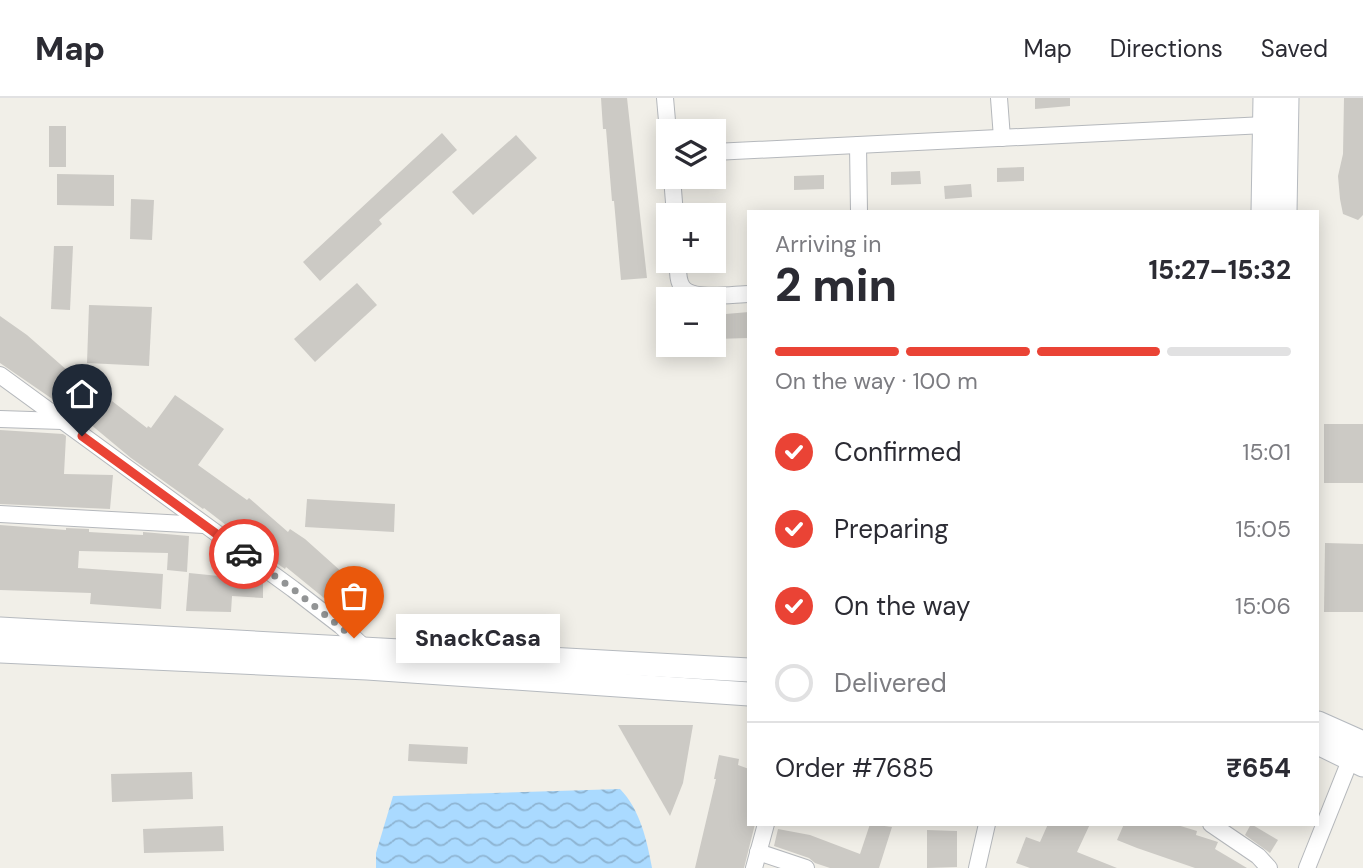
<!DOCTYPE html>
<html lang="en">
<head>
<meta charset="utf-8">
<style>
  :root { --surface:#fff; --page:#f2f2f3; --text:#2b2b33; --muted:#7c7c81; --line:#e1e1e2; --accent:#ea4335 }
  body { margin:0; font-family:"DM Sans",sans-serif; background:var(--page); color:var(--text); height:100vh; display:flex; flex-direction:column; font-size:26px; white-space:nowrap }
  * { box-sizing:border-box; margin:0 }
  p { font-size:23px; color:var(--muted) }
  .icon { flex:none; width:38px; height:38px; fill:none; stroke:currentColor; stroke-width:2; stroke-linecap:round; stroke-linejoin:round }
  .map { position:relative; flex:1; overflow:hidden }
  .sheet { position:absolute; left:747px; top:112px; width:572px; height:616px; display:flex; flex-direction:column; background:var(--surface); border-radius:0px; box-shadow:0 4px 18px #0003 }
  .sheet>* { flex:none }
  .buttons { position:absolute; left:656px; top:21px; display:grid; gap:14px }
  .buttons a { display:grid; place-items:center; width:70px; height:70px; border-radius:0px; background:var(--surface); box-shadow:0 4px 18px #0003; font-size:35px }
  .pin { position:absolute; display:grid; place-items:center; width:60px; height:60px; color:#fff; margin:-72px -30px; border-radius:50% 50% 50% 0; rotate:-45deg; box-shadow:0 0 7px #0007 }
  .pin .icon { rotate:45deg }
  .courier { position:absolute; display:grid; place-items:center; width:70px; height:70px; margin:-35px; border:5px solid #ea4335; border-radius:50%; background:#fff; color:#222; box-shadow:0 2px 9px #0007 }
  .bubble { position:absolute; height:49px; border-radius:0px; background:var(--surface); box-shadow:0 4px 18px #0003; font-size:23px; font-weight:800; line-height:49px; text-align:center }
  .overview em { font-style:normal; font-weight:800 }
  .overview div { display:flex; flex-direction:column-reverse }
  .overview { display:flex; align-items:center; justify-content:space-between; height:119px; padding:0 28px }
  h1 { font-size:46px; font-weight:800; line-height:52px }
  .bar { display:grid; grid-template-columns:repeat(4,1fr); gap:10px 7px; align-content:center; height:84px; padding:0 28px }
  .bar i { height:9px; border-radius:5px; background:var(--line) }
  .bar .active { background:var(--accent) }
  .bar p { grid-column:span 4 }
  .line { display:flex; align-items:center; gap:18px; padding:0 28px; border-top:2px solid var(--line) }
  .line div { flex:1 }
  ol { padding:0 28px; list-style:none }
  li { display:flex; align-items:center; gap:21px; height:77px }
  li p { margin-inline-start:auto }
  li .icon { padding:7px; border-radius:50%; background:var(--accent); color:#fff; stroke-width:4 }
  li:last-child { color:var(--muted) }
  li i { width:38px; height:38px; border:4px solid var(--line); border-radius:50% }
  header { display:flex; align-items:center; gap:42px; box-sizing:border-box; height:98px; padding:0 35px; background:var(--surface); border-bottom:2px solid var(--line) }
  header strong { font-size:33px }
  nav { display:flex; gap:38px; margin-inline-start:auto; font-size:24px }
  .map>svg:first-child { display:block }
  .water { fill:url(#water-waves) }
  .building { fill:#cccac5 }
  .lines { fill:none; stroke-linecap:round; stroke-linejoin:round }
  .street-casing { stroke:#b5b8bc; stroke-width:18 }
  .secondary-casing { stroke:#b6babf; stroke-width:25 }
  .street { stroke:#fff; stroke-width:16 }
  .secondary { stroke:#fff; stroke-width:23 }
  .done { stroke:#929495; stroke-width:7; stroke-dasharray:0 12.6 }
  .route { stroke:#ea4335; stroke-width:9 }
</style>
</head>
<body>
<header>
<strong>Map</strong>
<nav><a>Map</a><a>Directions</a><a>Saved</a></nav>
</header>
<div class="map">
<svg width="1363" height="770" viewBox="0 0 1363 770">
  <defs>
    <pattern id="water-waves" width="16" height="10" patternUnits="userSpaceOnUse" patternTransform="scale(1.75)"><rect width="16" height="10" fill="#aadaff"/><path d="M0 5q4-4 8 0t8 0" fill="none" stroke="#8eb4d2"/></pattern>
  </defs>
  <rect width="100%" height="100%" fill="#f1efe8"/>
  <path class="water" d="M620,691C640,711 647,743 652,770H376V755L393,698Z"/>
  <g class="building">
    <polygon points="601,0 627,0 647,180 621,182 614,103 612,103 606,31 603,31"/>
    <polygon points="1035,0 1070,0 1070,8 1035,11"/>
    <polygon points="1344,0 1363,0 1363,117 1358,122 1343,116 1340,101 1338,78 1343,56"/>
    <rect x="49" y="28" width="17" height="41"/>
    <polygon points="442,35 457,52 379,122 382,126 320,183 303,164"/>
    <polygon points="516,37 537,60 473,117 452,94"/>
    <polygon points="1024,69 1024,83 997,84 997,70"/>
    <polygon points="920,73 921,86 891,87 891,74"/>
    <polygon points="57,76 114,77 114,108 57,107"/>
    <polygon points="824,77 824,91 794,92 794,78"/>
    <polygon points="971,86 972,99 945,101 944,88"/>
    <polygon points="131,101 154,102 152,142 130,141"/>
    <polygon points="54,148 73,148 70,212 51,211"/>
    <polygon points="357,185 377,207 315,264 294,241"/>
    <polygon points="89,207 152,209 149,268 87,265"/>
    <polygon points="749,214 749,240 714,241 714,217"/>
    <polygon points="0,218 27,237 68,273 70,271 86,283 147,330 148,328 151,330 175,297 224,331 198,367 247,402 249,400 288,434 290,431 305,441 343,475 324,500 286,469 285,471 262,455 204,410 203,411 131,360 66,306 64,309 0,265"/>
    <rect x="1324" y="326" width="39" height="59"/>
    <polygon points="0,332 63,336 66,338 64,376 113,377 110,411 0,406"/>
    <polygon points="307,401 395,406 394,434 305,429"/>
    <polygon points="0,427 66,432 66,430 89,431 89,434 123,436 143,437 143,434 189,438 187,474 167,472 168,455 79,453 78,470 163,476 161,511 90,506 91,495 0,492"/>
    <polygon points="1325,445 1363,446 1363,514 1324,514"/>
    <polygon points="240,470 249,472 263,482 263,500 232,498 231,514 186,513 189,475 239,480"/>
    <polygon points="618,627 693,627 683,685 670,718"/>
    <polygon points="409,646 468,649 467,666 408,663"/>
    <polygon points="719,657 739,661 738,667 749,671 749,726 755,726 744,770 695,770 716,681 714,681"/>
    <polygon points="192,674 193,701 112,704 111,676"/>
    <polygon points="870,726 892,729 879,770 830,770 815,765 809,760 774,748 778,731 810,737 860,756"/>
    <polygon points="1048,726 1090,726 1077,754 1117,770 1030,770 1016,765 1026,739 1040,744"/>
    <polygon points="1124,726 1174,726 1197,733 1196,737 1218,744 1215,751 1247,770 1195,770 1137,750 1117,742"/>
    <polygon points="1251,726 1278,742 1270,755 1245,737"/>
    <polygon points="223,728 224,753 144,755 143,731"/>
    <polygon points="927,732 957,733 957,769 927,770"/>
  </g>
  <g class="lines">
    <defs>
      <g id="street">
        <polyline points="665,0 668,34"/>
        <polyline points="999,0 1002,40"/>
        <polyline points="858,47 859,114"/>
        <polyline points="714,54 1265,27"/>
        <polyline points="672,79 675,117"/>
        <path d="M678,163C678,172 677,183 683,190C693,203 734,196 749,196"/>
        <polyline points="0,277 293,491 341,528 367,552"/>
        <polyline points="0,321 62,323"/>
        <polyline points="0,416 204,427"/>
        <polyline points="1211,726 1258,758 1269,770"/>
        <polyline points="758,754 806,770"/>
        <polyline points="754,770 766,726"/>
        <polyline points="977,770 987,726"/>
        <polyline points="1307,770 1351,660"/>
      </g>
      <g id="secondary">
        <polyline points="1263,114 1265,0"/>
        <polyline points="1285,114 1287,0"/>
        <polyline points="0,531 749,572"/>
        <polyline points="0,553 367,570 749,596"/>
        <polyline points="1318,625 1363,645"/>
        <polyline points="1318,645 1363,667"/>
      </g>
    </defs>
    <use href="#street" class="street-casing"/>
    <use href="#secondary" class="secondary-casing"/>
    <use href="#street" class="street"/>
    <use href="#secondary" class="secondary"/>
  </g>
  <g class="lines">
    <polyline class="done" points="244,456 293,491 354,540"/>
    <polyline class="route" points="82,338 244,456"/>
  </g>
</svg>
<div class="buttons">
<a><svg class="icon" aria-label="layers" viewBox="0 0 24 24"><path d="M12 4l9 5-9 5-9-5zM3 14l9 5 9-5"/></svg></a>
<a>+</a>
<a>−</a>
</div>
<div class="pin" style="left:354px;top:540px;background:#ea580c"><svg class="icon" aria-label="bag" viewBox="0 0 24 24"><path d="M5 8h14l-1 12H6zM9 8a3 3 0 0 1 6 0"/></svg></div>
<div class="pin" style="left:82px;top:338px;background:#1f2937"><svg class="icon" aria-label="home" viewBox="0 0 24 24"><path d="M3 11l9-7 9 7M6 9v11h12V9"/></svg></div>
<div class="courier" style="left:244px;top:456px"><svg class="icon" aria-label="car" viewBox="0 0 24 24"><path d="M5 17H2v-5l4-1 3-4h7l3 4 3 1v5h-3M9 17h6M6 11h13"/><circle cx="7" cy="17" r="2"/><circle cx="17" cy="17" r="2"/></svg></div>
<div class="bubble" style="left:396px;top:516px;width:164px">SnackCasa</div>
<section class="sheet">
<div class="overview"><div><h1>2 min</h1><p>Arriving in</p></div><em>15:27–15:32</em></div>
<div class="bar"><i class="active"></i><i class="active"></i><i class="active"></i><i></i><p>On the way · 100 m</p></div>
<ol>
<li><svg class="icon" aria-label="check" viewBox="0 0 24 24"><path d="M5 12l5 5 9-10"/></svg>Confirmed<p>15:01</p></li>
<li><svg class="icon" aria-label="check" viewBox="0 0 24 24"><path d="M5 12l5 5 9-10"/></svg>Preparing<p>15:05</p></li>
<li><svg class="icon" aria-label="check" viewBox="0 0 24 24"><path d="M5 12l5 5 9-10"/></svg>On the way<p>15:06</p></li>
<li><i></i>Delivered</li>
</ol>
<div class="line" style="height:91px"><div>Order #7685</div><b>₹654</b></div>
</section>
</div>
</body>
</html>
